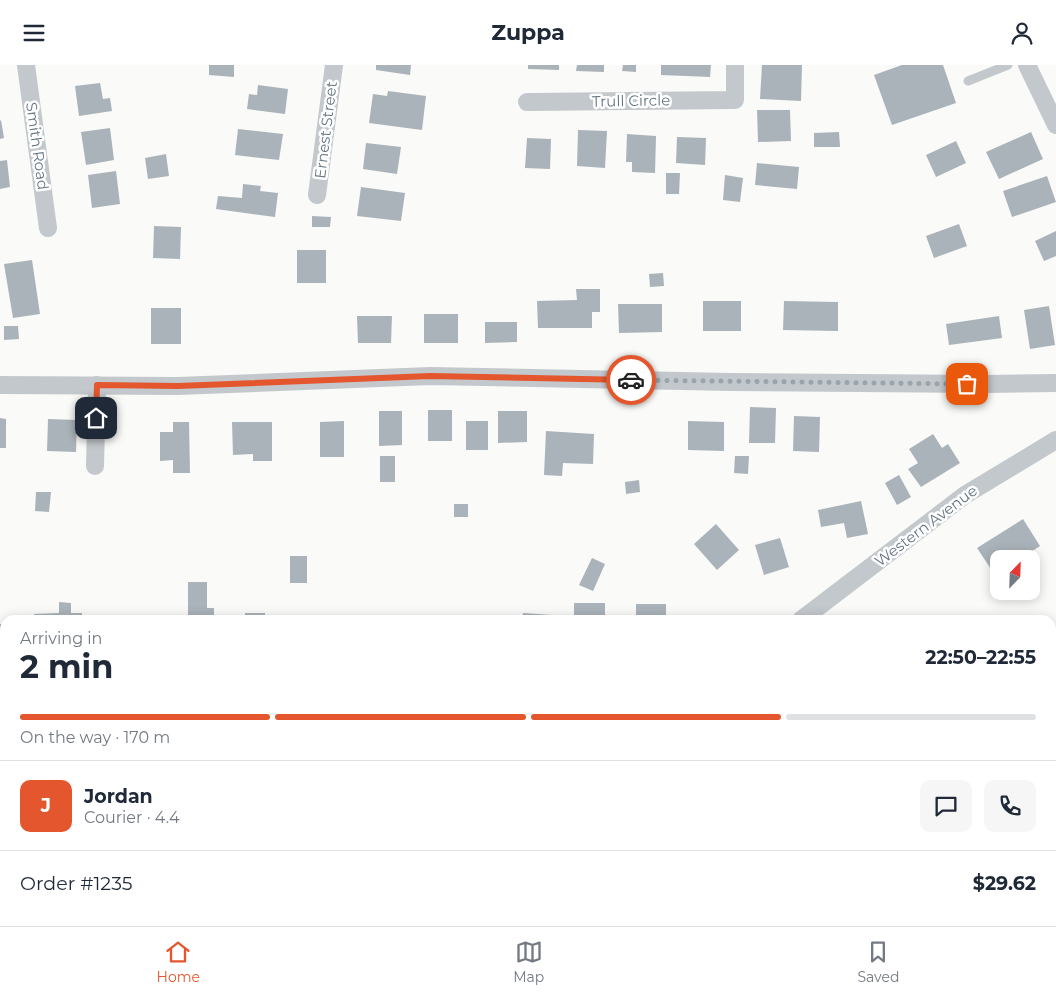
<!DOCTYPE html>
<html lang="en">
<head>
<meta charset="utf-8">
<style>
  :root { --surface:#fff; --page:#f6f6f7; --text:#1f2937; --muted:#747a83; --line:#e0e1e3; --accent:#e4572e }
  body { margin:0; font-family:Montserrat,sans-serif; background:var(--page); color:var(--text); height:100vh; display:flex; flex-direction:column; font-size:19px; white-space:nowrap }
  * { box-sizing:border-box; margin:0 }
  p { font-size:16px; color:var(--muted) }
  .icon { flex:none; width:28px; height:28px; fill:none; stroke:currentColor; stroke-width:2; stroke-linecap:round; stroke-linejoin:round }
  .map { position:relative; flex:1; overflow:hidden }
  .panel { position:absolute; left:0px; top:550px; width:1056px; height:311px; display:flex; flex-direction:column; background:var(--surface); border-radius:15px 15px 0 0; box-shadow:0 2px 12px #0003 }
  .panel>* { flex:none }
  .needle { width:32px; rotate:23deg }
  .controls { position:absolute; left:990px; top:485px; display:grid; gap:10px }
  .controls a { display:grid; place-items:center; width:50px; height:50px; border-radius:10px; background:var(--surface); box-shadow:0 2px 12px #0003; font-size:25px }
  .pin { position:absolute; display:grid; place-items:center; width:42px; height:42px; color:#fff; margin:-21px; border-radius:10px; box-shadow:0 2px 8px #0006 }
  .courier { position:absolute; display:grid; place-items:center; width:50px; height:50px; margin:-25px; border:4px solid #e4572e; border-radius:50%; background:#fff; color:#222; box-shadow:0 1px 6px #0007 }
  .head em { font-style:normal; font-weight:700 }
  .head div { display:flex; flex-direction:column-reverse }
  .head { display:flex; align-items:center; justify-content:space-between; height:85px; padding:0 20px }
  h1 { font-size:32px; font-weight:700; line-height:38px }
  .bar { display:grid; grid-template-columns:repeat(4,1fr); gap:8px 5px; align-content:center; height:60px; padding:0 20px }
  .bar i { height:6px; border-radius:4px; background:var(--line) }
  .bar .on { background:var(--accent) }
  .bar p { grid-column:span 4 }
  .line { display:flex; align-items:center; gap:12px; padding:0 20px; border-top:1px solid var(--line) }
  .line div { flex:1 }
  .round { display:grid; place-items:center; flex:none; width:52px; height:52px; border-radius:10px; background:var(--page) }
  header { display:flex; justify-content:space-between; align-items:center; height:65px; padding:0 20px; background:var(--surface); font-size:22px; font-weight:700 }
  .menu { display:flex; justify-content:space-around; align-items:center; height:70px; border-top:1px solid var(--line); background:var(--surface); font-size:14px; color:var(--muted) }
  .menu a { display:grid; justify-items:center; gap:2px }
  .menu .on { color:var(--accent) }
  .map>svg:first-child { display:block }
  .building { fill:#aab3b9 }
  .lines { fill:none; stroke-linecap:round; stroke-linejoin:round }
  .lane { stroke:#c3c8cc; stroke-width:9 }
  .street { stroke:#c3c8cc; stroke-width:18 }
  .done { stroke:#99a4ac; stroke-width:5; stroke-dasharray:0 9 }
  .route { stroke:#e4572e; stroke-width:6 }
  .labels { text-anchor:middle; stroke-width:5; stroke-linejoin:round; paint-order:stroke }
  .street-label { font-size:15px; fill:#657683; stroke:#fff }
</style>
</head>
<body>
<header><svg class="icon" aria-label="menu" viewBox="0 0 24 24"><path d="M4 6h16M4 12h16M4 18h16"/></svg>Zuppa<svg class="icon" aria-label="person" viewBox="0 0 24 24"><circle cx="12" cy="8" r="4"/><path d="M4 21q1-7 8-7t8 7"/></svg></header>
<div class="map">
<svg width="1056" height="861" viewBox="0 0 1056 861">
  <rect width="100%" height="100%" fill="#fafaf8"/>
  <g class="building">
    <polygon points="209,0 234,0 234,12 209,10"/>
    <polygon points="376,0 411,0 410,10 376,5"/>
    <polygon points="528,0 559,0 559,5 528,4"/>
    <polygon points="577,0 604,0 604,7 576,6"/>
    <polygon points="623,0 636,0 636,7 622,6"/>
    <polygon points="661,0 711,0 710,12 661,10"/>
    <polygon points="762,0 802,0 801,36 760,34"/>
    <polygon points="902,0 943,0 956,38 892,60 874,10"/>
    <polygon points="100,18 103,34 110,33 112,46 79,51 75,21"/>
    <polygon points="258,20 288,24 285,49 247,44 249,29 257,30"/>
    <polygon points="388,26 426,31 422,65 369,58 373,29 387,31"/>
    <polygon points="757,45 790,45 791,76 758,77"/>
    <polygon points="1,55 4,73 0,74 0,56"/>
    <polygon points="110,63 114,95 86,100 81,67"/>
    <polygon points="238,64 283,69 279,95 235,90"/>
    <polygon points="578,65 607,66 605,103 577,101"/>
    <polygon points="839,67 840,82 814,82 814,68"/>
    <polygon points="1031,67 1043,94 999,114 986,87"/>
    <polygon points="627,69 656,71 655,108 632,107 632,97 626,97"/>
    <polygon points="677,72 706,73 705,100 676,98"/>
    <polygon points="527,73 551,74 550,104 525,103"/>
    <polygon points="956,76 966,98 936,112 926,90"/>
    <polygon points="366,78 401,82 397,109 363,104"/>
    <polygon points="166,89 169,111 148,114 145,93"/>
    <polygon points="7,95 10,122 0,124 0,96"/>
    <polygon points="757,98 799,102 797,124 755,120"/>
    <polygon points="116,106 120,139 92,143 88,110"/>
    <polygon points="666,108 680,108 679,129 666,129"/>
    <polygon points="725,110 743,113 740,137 723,135"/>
    <polygon points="1047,111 1056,137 1012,152 1003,126"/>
    <polygon points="243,119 261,121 260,126 278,128 275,152 216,144 218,131 242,133"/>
    <polygon points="361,122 405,128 401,156 357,151"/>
    <polygon points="312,151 331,152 330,162 312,162"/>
    <polygon points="959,159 967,181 934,193 926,171"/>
    <polygon points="154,161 181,162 180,194 153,193"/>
    <polygon points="1056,166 1056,191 1044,196 1035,176"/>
    <rect x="297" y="185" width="29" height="33"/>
    <polygon points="32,195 40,249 13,253 4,199"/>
    <polygon points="663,208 664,221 650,222 649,209"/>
    <polygon points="576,224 600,224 600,247 592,247 592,263 538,263 537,236 577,235"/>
    <rect x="703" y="236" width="38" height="30"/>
    <polygon points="784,236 838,237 838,266 783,265"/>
    <polygon points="618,239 662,239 662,267 619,268"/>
    <polygon points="1049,241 1055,280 1030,284 1024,245"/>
    <rect x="151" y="243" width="30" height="36"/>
    <rect x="424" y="249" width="34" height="29"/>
    <polygon points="357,251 392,251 391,278 358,278"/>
    <polygon points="999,251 1002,273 949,280 946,259"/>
    <polygon points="485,257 517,257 517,277 485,278"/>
    <polygon points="4,261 18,261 19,274 4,275"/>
    <polygon points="750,342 776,343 775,378 749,378"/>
    <rect x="428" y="345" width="24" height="31"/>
    <polygon points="379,346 402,346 402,380 379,381"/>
    <polygon points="498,346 527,346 527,377 498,378"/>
    <polygon points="794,351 820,352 819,387 793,386"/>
    <polygon points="0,353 6,354 6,383 0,383"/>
    <polygon points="48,354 77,355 76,387 47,386"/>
    <polygon points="344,356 344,392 320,392 320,357"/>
    <rect x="466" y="356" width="22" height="29"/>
    <polygon points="688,356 724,357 724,386 688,385"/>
    <polygon points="173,357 189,357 190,408 173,408 173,395 160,396 160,367 173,367"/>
    <polygon points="232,357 272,357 272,396 253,396 253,389 233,390"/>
    <polygon points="546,366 594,369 593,399 563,398 562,411 544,410"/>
    <polygon points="933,369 942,383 948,379 960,398 921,422 908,404 918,398 909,384"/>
    <rect x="380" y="391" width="15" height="26"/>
    <polygon points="735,391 749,391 748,409 734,408"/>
    <polygon points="899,410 911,432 897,440 885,418"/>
    <polygon points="639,415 640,427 626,429 625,417"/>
    <polygon points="36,427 51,427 49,447 35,446"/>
    <polygon points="861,436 868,469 847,473 844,458 821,462 818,445"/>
    <rect x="454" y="439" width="14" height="13"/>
    <polygon points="1023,454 1040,481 1020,494 999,494 999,508 995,510 977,483"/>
    <polygon points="716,459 739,485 717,505 694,479"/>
    <polygon points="780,473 789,502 764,510 755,480"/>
    <rect x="290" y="491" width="17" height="27"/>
    <polygon points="592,493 605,499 593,526 579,520"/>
    <polygon points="188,517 207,517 207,543 214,543 214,555 188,555"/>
    <polygon points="59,537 71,538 71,548 82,548 82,555 35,555 34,549 59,548"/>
    <rect x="574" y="538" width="31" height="17"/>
    <rect x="636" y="539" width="30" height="16"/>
    <rect x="245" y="548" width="20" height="7"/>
    <polygon points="523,548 552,550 552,555 522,555"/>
    <rect x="0" y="559" width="2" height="16"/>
    <polygon points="854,856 873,856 873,857 860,861 856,861"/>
  </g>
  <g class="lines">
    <polyline class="lane" points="968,16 1008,0"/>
    <g class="street">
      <polyline points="26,0 48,163"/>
      <polyline points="1027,0 1056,60"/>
      <polyline points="527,37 735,35 735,0"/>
      <polyline points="317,130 334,0"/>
      <polyline points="0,320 178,321 430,311 731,317 986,319 1056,318"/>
      <polyline points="95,401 97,320"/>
      <polyline points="801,555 965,430 1056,375"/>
      <polyline points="0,627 5,627"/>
      <polyline points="1051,761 1056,753"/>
      <polyline points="736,856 738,861"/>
      <polyline points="1043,856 1043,861"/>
    </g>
  </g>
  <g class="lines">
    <polyline class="done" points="631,315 967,319"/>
    <polyline class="route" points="96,353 97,320 178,321 430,311 631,315"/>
  </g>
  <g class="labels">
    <g class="street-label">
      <text transform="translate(631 36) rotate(-1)" y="5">Trull Circle</text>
      <text transform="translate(326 65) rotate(-83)" y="5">Ernest Street</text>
      <text transform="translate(37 81) rotate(82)" y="5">Smith Road</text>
      <text transform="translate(926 461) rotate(-37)" y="5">Western Avenue</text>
    </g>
  </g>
</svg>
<div class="controls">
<a><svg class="needle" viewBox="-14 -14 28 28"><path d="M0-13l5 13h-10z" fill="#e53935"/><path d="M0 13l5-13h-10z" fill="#747a83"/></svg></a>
</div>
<div class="pin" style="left:967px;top:319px;background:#ea580c"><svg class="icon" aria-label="bag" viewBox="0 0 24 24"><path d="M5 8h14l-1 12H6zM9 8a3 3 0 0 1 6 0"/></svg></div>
<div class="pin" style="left:96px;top:353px;background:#1f2937"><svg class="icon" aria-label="home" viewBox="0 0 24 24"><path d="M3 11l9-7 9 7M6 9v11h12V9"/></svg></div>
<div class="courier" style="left:631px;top:315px"><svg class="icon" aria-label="car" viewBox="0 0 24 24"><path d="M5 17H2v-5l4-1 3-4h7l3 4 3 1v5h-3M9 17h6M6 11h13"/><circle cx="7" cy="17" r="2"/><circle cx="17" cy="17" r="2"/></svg></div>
<section class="panel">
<div class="head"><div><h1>2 min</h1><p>Arriving in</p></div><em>22:50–22:55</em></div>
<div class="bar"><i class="on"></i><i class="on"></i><i class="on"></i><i></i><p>On the way · 170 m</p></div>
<div class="line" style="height:90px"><b class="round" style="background:var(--accent);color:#fff">J</b><div><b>Jordan</b><p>Courier · 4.4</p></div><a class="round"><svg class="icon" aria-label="chat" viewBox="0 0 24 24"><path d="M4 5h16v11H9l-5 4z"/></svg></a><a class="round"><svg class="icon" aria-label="phone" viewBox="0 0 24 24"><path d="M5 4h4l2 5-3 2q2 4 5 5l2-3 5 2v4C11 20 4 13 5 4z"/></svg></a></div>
<div class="line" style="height:65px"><div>Order #1235</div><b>$29.62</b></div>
</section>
</div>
<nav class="menu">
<a class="on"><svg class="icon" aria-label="home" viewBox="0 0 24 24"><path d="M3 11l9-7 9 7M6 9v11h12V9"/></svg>Home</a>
<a><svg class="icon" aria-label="map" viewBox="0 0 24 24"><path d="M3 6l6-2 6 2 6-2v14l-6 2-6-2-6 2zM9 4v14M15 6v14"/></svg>Map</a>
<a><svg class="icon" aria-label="saved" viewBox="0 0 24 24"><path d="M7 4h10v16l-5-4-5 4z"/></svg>Saved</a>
</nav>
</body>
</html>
